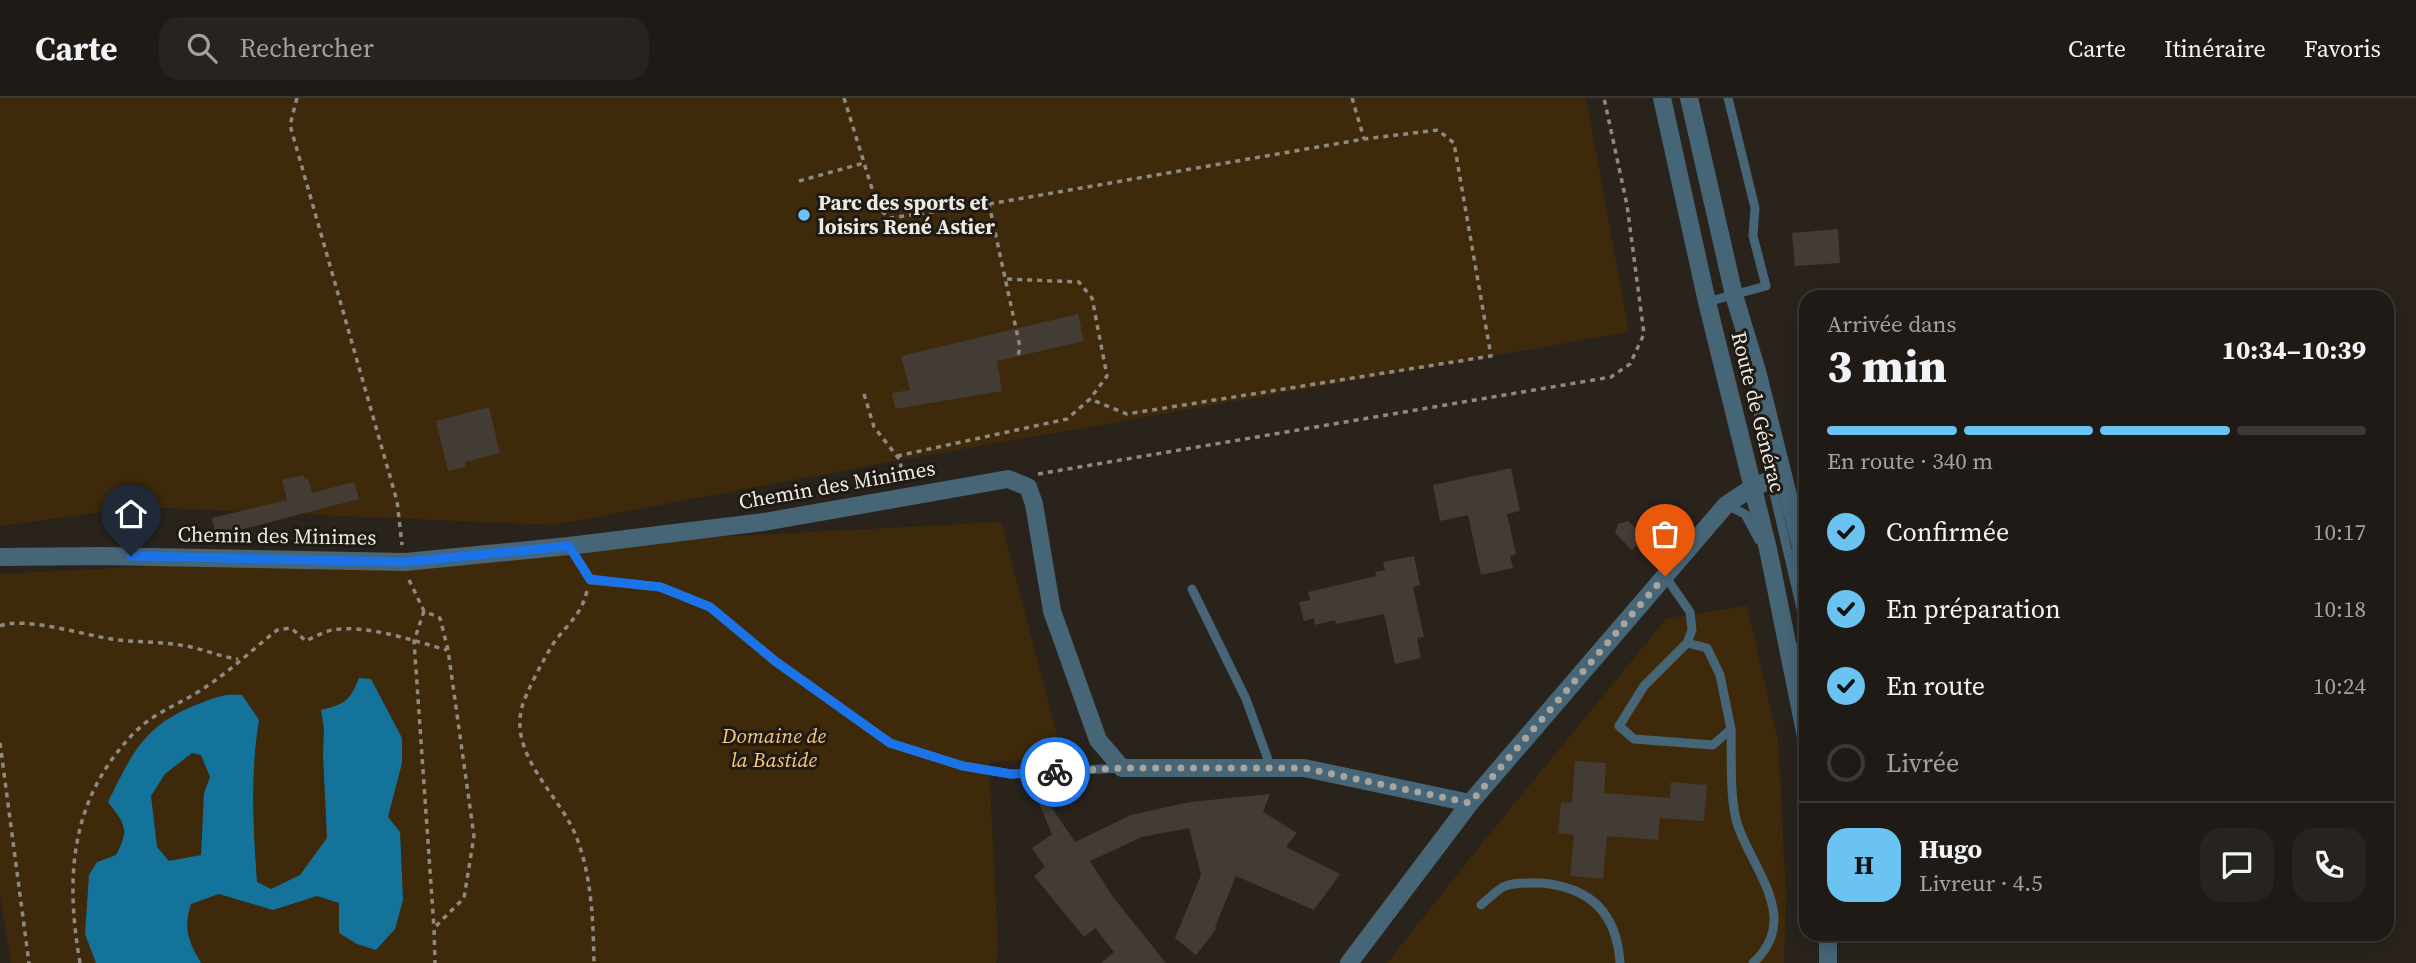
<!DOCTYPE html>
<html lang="fr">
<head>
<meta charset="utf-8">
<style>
  :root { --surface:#1f1a15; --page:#27231e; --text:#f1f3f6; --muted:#a1a1a0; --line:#3c3834; --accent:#6ac3f1 }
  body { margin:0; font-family:"Source Serif 4",serif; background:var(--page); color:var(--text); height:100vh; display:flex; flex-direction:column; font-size:26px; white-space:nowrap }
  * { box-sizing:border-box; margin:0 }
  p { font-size:23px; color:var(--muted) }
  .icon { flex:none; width:38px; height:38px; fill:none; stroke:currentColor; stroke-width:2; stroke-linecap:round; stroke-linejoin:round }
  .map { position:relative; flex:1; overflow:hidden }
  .sheet { position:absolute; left:1799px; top:192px; width:595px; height:651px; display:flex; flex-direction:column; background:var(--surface); border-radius:21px; box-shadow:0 4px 18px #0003,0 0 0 2px var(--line) }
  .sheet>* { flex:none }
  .pin { position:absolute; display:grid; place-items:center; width:60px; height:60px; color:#fff; margin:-72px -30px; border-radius:50% 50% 50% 0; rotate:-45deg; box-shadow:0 0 7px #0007 }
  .pin .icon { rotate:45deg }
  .courier { position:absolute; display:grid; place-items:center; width:70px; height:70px; margin:-35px; border:5px solid #1a73e8; border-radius:50%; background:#fff; color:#222; box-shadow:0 2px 9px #0007 }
  .headline em { font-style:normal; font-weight:800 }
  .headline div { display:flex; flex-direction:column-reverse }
  .headline { display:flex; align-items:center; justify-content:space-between; height:119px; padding:0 28px }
  h1 { font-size:46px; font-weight:800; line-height:52px }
  .bar { display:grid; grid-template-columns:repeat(4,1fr); gap:10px 7px; align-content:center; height:84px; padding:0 28px }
  .bar i { height:9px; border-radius:5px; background:var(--line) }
  .bar .on { background:var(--accent) }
  .bar p { grid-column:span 4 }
  .line { display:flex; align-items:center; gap:18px; padding:0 28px; border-top:2px solid var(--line) }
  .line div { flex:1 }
  .round { display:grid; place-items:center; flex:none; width:74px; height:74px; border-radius:21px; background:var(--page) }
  ol { padding:0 28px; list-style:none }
  li { display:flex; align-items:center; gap:21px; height:77px }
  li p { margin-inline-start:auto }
  li .icon { padding:7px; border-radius:50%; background:var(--accent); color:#111; stroke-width:4 }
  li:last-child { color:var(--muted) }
  li i { width:38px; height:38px; border:4px solid var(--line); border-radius:50% }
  header { display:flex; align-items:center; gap:42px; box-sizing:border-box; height:98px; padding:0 35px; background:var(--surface); border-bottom:2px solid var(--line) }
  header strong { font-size:33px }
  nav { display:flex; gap:38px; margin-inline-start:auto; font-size:24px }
  .search { width:490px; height:63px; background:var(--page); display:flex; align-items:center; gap:18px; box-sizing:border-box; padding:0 24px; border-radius:21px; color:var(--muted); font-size:26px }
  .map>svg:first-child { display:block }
  .green { fill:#3e2a0a }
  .water { fill:#13739b; fill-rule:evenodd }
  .building { fill:#423c34 }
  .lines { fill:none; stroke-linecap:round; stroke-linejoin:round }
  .path { stroke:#8e8983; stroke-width:3.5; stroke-dasharray:5 5; stroke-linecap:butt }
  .service { stroke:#466577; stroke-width:9 }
  .minor { stroke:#466577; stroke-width:18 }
  .tertiary { stroke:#466577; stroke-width:18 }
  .done { stroke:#a8a49e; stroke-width:7; stroke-dasharray:0 12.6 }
  .route { stroke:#1a73e8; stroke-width:9 }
  .poi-dot { fill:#6ac3f1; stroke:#1f1a13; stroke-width:2.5 }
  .labels { text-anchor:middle; stroke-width:6; stroke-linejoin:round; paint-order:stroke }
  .poi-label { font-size:21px; font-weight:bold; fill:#edeae4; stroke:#1f1a13; text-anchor:start }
  .street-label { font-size:21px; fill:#edeae4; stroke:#1f1a13 }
  .park-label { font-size:21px; font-style:italic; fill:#f8c67e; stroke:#1f1a13 }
</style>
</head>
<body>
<header>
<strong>Carte</strong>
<div class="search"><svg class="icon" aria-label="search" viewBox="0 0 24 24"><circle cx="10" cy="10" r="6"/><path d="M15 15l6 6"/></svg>Rechercher</div>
<nav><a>Carte</a><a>Itinéraire</a><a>Favoris</a></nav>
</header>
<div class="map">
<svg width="2416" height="865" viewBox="0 0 2416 865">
  <rect width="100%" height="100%" fill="#29231c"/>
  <g class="green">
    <polygon points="0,0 1586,0 1629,234 900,362 553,427 140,409 0,428"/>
    <polygon points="1001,424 1063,660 989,664 998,850 996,865 11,865 0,799 0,476"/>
    <polygon points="1747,508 1778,643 1786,798 1784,865 1387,865 1483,744 1667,520"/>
  </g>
  <path class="water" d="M359,580L371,581L402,640V665L388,719L400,734L403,802L395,831L376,852L357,846L339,835V805L317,798L273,812L219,796L191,806C183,830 188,843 201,865H96L85,836L89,777L97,764L116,757C130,731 125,726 108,704C133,653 145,626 201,605C216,599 226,595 242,597L259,622C250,676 253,729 257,784L271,791L300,777L327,740L323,656L324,631L321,612C344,606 350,604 359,580ZM192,655L201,657L210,679L204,695L201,757L169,763L157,749L151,698L165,676Z"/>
  <g class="building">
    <polygon points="1838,131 1840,165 1795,168 1792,135"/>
    <polygon points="1078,216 1084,243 997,263 1002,293 895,311 892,295 910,292 901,258"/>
    <polygon points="489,309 500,355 465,364 466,369 448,373 436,323"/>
    <polygon points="1511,370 1520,413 1507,416 1516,456 1510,458 1513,470 1481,477 1468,417 1440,423 1433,387"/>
    <polygon points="304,377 305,381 308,381 312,395 354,384 359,401 216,438 212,420 287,402 282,382"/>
    <polygon points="1628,423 1645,438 1632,452 1615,435 1618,426"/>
    <polygon points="1414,458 1420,487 1413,489 1424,539 1417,540 1421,560 1395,566 1384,516 1336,526 1335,522 1315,527 1314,520 1304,523 1299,504 1310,502 1308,494 1376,478 1375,474 1385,472 1383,464"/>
    <polygon points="1575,663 1606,665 1604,695 1670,700 1671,684 1707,687 1704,723 1660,720 1658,742 1607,738 1603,781 1570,778 1574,737 1558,735 1561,704 1572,705"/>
    <polygon points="1058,686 1066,703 1052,710 1075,744 1131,717 1190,704 1270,696 1263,714 1297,735 1286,749 1340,776 1314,812 1236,778 1215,829 1217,830 1196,857 1175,840 1201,777 1189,730 1142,739 1090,763 1113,799 1166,865 1101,865 1114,854 1095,830 1084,839 1034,778 1045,769 1032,750 1052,736 1035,696"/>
  </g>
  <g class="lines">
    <g class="path">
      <polyline points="297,0 290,27 397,403 402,447"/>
      <polyline points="844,0 878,110 890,120 989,106 1020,249 1018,258"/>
      <polyline points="1352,0 1364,41"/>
      <polyline points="799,83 864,65"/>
      <polyline points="989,106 1364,41 1438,32 1454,45 1491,258 1127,316 1090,301"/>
      <polyline points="864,296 874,329 900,362 903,383"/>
      <polyline points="897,358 1067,321 1090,301 1107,278 1092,200 1079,184 1005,181"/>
      <polyline points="1038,376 1611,279 1630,266 1644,236 1627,107 1604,0"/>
      <polyline points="409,482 424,513 440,520 448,552 474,738 464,800 434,830 435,865"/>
      <path d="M587,493C581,518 567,526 553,546C545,559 526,594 522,609C509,658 559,696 576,738C592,779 593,822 594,865"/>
      <polyline points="424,513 414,543 434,830"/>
      <path d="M0,528C23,518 85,537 111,541C136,545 161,543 186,548C204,551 220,559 238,561"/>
      <polyline points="0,645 29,865"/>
      <path d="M80,865C65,779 70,701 134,635C153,615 178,607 201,592C228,575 252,552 277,532L291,530L306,543C314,539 323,534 332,532C367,526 414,543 447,552"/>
    </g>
    <g class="service">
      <polyline points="1707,204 1766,188 1753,138 1755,110 1728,0"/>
      <polyline points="1758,305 1759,331 1806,532"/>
      <polyline points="1726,407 1745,416 1759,442"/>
      <polyline points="569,448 590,482 661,489 710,509 775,563 890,645 963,668 1011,676 1120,670"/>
      <polyline points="1665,478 1690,514 1692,532 1687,545 1644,588 1619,628 1634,641 1713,647 1731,631 1720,577 1707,550 1687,545"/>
      <polyline points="1192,491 1246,601 1271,670"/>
      <polyline points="1792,547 1804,562 1806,569"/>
      <path d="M1731,631C1732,660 1729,701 1738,728C1754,774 1801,821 1753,865"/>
      <path d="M1481,807C1488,801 1495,794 1503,789C1513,784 1530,785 1541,785C1590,789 1617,815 1620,865"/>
    </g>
    <g class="minor">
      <polyline points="0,459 103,458 405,464 569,448 764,424 1008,381 1028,389 1034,406 1052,513 1098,642 1122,670 1304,670 1470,705"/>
      <polyline points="1349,865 1470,705 1726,407 1753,389 1771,382"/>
    </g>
    <g class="tertiary">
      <polyline points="1662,0 1707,204 1768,451 1806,639"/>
      <polyline points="1689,0 1734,197 1757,273 1800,445 1806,479"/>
      <polyline points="1828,865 1828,836"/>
    </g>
  </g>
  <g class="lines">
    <polyline class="done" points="1055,674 1122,670 1304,670 1470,705 1665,478"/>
    <polyline class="route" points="131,458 405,464 569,448 590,481 660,489 710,509 775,563 890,645 963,668 1011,676 1055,674"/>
  </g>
  <circle class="poi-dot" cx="804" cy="117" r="7"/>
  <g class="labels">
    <g class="poi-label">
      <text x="818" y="112">Parc des sports et<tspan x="818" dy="24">loisirs René Astier</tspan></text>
    </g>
    <g class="street-label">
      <text transform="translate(1758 314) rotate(76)" y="7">Route de Générac</text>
      <text transform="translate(837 387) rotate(-10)" y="7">Chemin des Minimes</text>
      <text transform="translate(277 438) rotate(1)" y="7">Chemin des Minimes</text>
    </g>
    <g class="park-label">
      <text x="774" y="645">Domaine de<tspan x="774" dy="24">la Bastide</tspan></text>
    </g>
  </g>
</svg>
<div class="pin" style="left:1665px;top:478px;background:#ea580c"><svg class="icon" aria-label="bag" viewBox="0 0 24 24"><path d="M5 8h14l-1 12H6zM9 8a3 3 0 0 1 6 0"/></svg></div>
<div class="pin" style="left:131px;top:458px;background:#1f2937"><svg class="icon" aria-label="home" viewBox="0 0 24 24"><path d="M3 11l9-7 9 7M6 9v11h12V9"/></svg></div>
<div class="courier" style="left:1055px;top:674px"><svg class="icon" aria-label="bike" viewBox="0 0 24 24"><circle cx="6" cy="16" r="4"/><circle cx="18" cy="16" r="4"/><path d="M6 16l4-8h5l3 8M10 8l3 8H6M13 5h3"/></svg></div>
<section class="sheet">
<div class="headline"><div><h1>3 min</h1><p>Arrivée dans</p></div><em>10:34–10:39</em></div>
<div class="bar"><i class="on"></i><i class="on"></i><i class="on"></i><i></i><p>En route · 340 m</p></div>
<ol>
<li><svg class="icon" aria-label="check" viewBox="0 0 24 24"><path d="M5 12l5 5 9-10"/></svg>Confirmée<p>10:17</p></li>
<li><svg class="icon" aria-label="check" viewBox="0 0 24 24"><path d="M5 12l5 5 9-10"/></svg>En préparation<p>10:18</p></li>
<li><svg class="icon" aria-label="check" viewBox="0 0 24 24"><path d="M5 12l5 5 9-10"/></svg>En route<p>10:24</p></li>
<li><i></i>Livrée</li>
</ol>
<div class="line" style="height:126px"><b class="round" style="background:var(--accent);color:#111">H</b><div><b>Hugo</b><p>Livreur · 4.5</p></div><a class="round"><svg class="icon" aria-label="chat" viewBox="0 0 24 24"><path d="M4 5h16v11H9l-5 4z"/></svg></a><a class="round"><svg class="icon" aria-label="phone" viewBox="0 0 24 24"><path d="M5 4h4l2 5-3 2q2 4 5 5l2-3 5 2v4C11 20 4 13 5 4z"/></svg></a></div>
</section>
</div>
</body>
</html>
